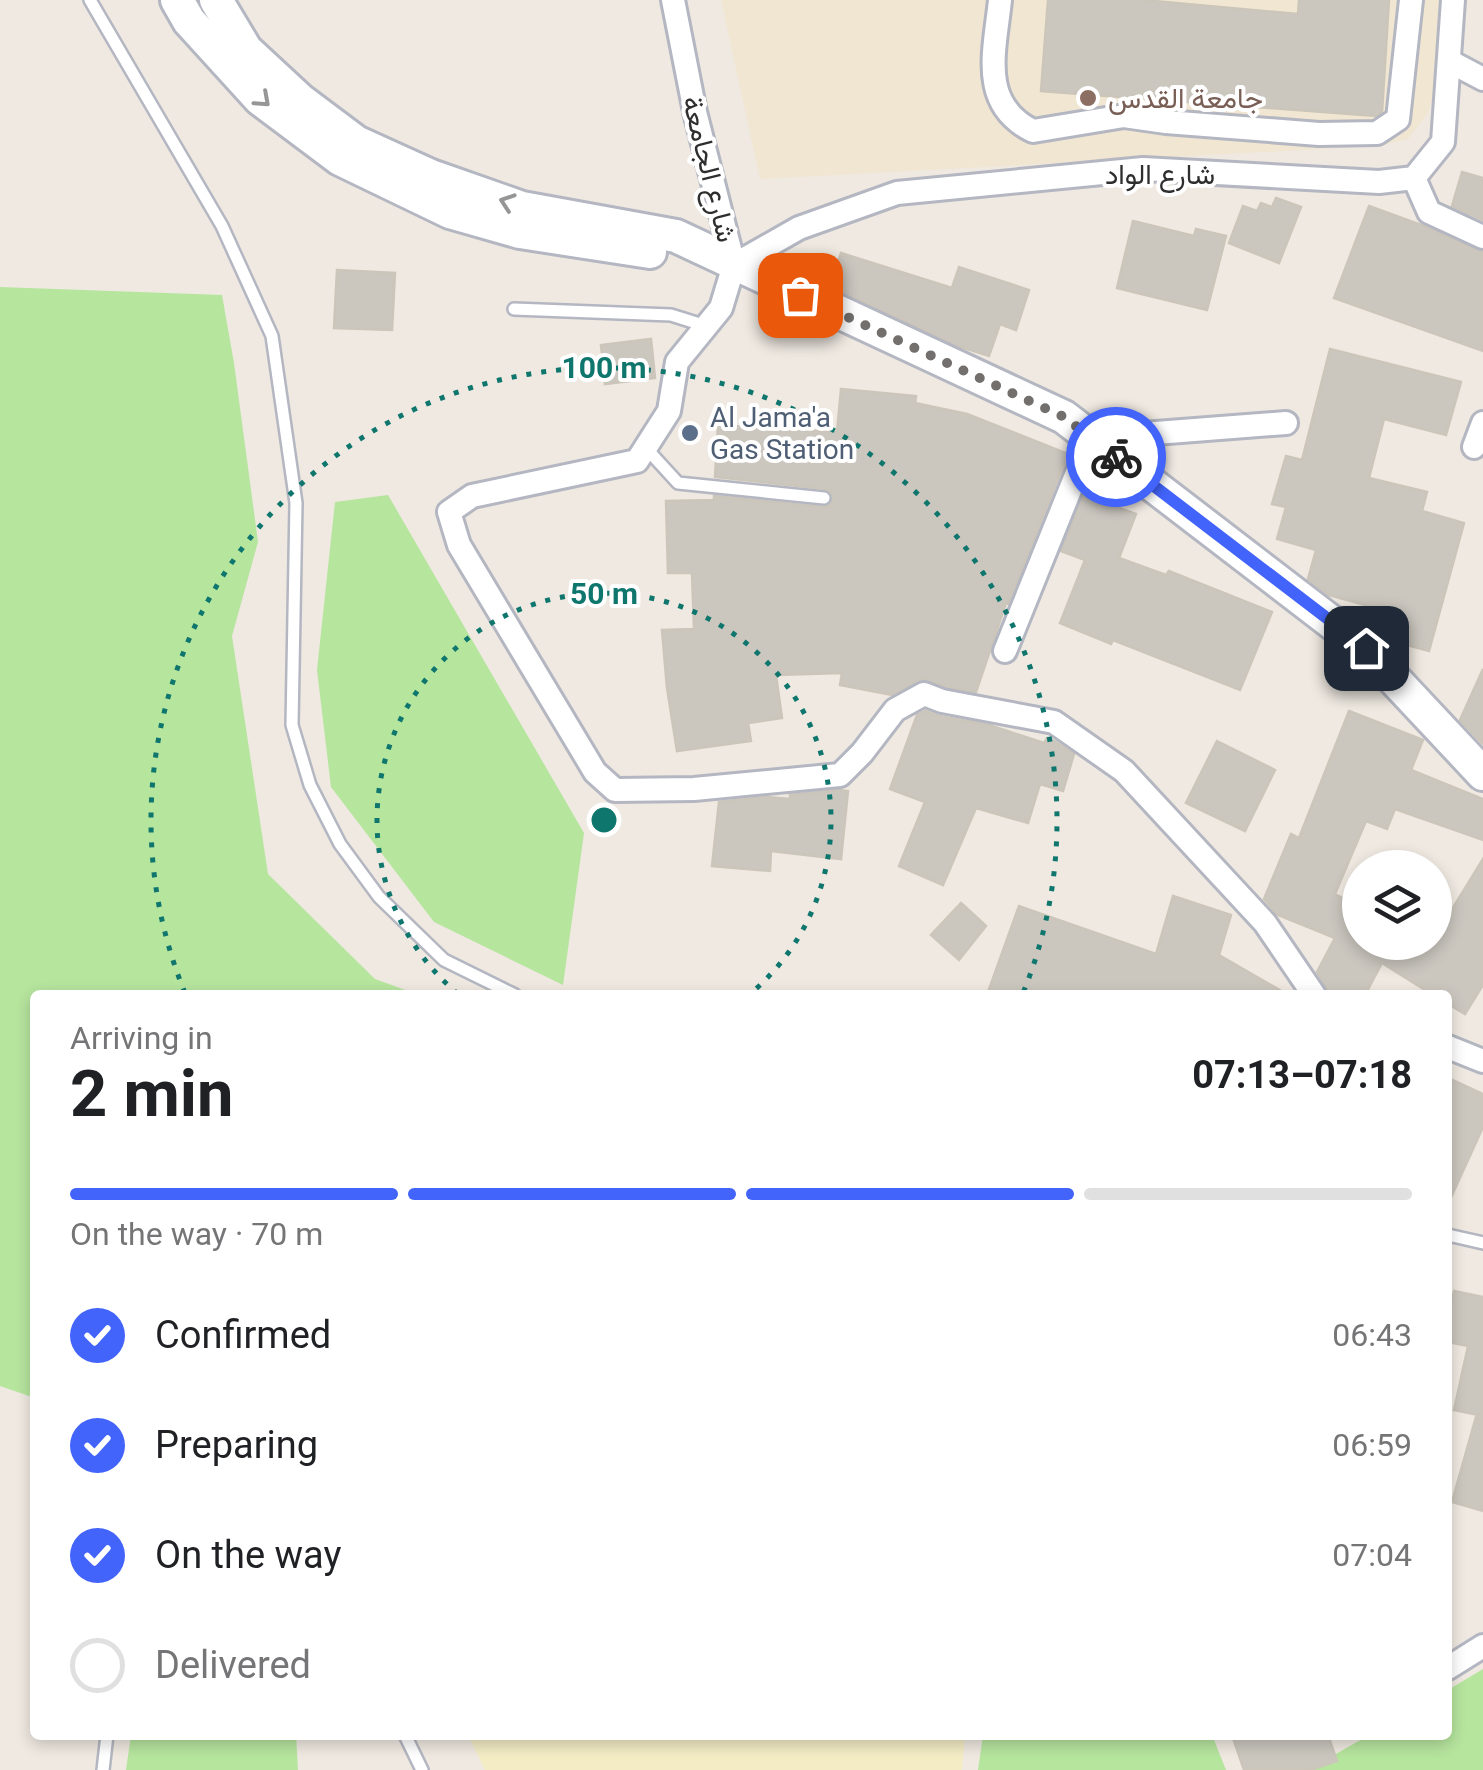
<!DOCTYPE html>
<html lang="en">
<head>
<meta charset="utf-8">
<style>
  :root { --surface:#fff; --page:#f6f6f6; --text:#202124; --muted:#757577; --line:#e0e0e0; --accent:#4264fb }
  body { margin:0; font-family:Roboto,Vazirmatn,sans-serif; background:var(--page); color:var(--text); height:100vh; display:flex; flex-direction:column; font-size:38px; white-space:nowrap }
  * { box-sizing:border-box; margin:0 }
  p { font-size:32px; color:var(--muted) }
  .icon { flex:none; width:55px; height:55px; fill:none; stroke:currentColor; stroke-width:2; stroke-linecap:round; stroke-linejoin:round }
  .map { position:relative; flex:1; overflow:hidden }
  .details { position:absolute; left:30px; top:990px; width:1422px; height:750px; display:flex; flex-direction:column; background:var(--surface); border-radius:10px; box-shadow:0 5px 15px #0003 }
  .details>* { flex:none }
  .fabs { position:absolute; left:1342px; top:850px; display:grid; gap:20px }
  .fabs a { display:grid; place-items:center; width:110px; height:110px; border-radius:50%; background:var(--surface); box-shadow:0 5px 15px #0003; font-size:50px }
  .pin { position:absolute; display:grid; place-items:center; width:85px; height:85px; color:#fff; margin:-42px; border-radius:20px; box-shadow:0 5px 15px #0006 }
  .courier { position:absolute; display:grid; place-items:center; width:100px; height:100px; margin:-50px; border:8px solid #4264fb; border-radius:50%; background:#fff; color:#222; box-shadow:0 2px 12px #0007 }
  .head em { font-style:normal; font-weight:700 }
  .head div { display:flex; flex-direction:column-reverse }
  .head { display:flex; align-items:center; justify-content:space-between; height:170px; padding:0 40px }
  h1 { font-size:65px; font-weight:700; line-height:75px }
  .bar { display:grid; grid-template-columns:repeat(4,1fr); gap:15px 10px; align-content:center; height:120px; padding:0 40px }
  .bar i { height:12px; border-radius:8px; background:var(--line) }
  .bar .on { background:var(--accent) }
  .bar p { grid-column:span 4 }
  ol { padding:0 40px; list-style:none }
  li { display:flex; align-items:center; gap:30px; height:110px }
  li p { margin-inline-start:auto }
  li .icon { padding:10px; border-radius:50%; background:var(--accent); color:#fff; stroke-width:4 }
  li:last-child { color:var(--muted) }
  li i { width:55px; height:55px; border:5px solid var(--line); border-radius:50% }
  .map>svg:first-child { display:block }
  .education { fill:#f0e6d1 }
  .green { fill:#b6e59e }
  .sand { fill:#f3ecc5 }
  .building { fill:#cbc7bf; stroke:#cbc5ba; stroke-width:2.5 }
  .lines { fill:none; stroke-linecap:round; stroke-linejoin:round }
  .service-casing { stroke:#b4b7c1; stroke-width:16 }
  .minor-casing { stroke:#b4b7c1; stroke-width:28 }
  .secondary-casing { stroke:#b4b7c1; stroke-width:38 }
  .service { stroke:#fff; stroke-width:11 }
  .minor { stroke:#fff; stroke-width:22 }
  .secondary { stroke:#fff; stroke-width:32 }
  .oneway { stroke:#969696 }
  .done { stroke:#726f6d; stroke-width:10; stroke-dasharray:0 18 }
  .route { stroke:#4264fb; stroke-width:12 }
  .ring { fill:none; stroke:#0f766e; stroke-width:5; stroke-dasharray:5 10 }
  .education-dot { fill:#8d6e63; stroke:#fff; stroke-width:4 }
  .service-dot { fill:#5c6f8a; stroke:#fff; stroke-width:4 }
  .labels { text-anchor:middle; stroke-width:8; stroke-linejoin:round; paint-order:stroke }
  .education-label { font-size:28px; fill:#785e54; stroke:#fff; text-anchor:start }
  .street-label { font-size:28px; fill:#2e2e2e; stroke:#fff }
  .service-label { font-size:28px; fill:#4e5e75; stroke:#fff; text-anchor:start }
  .centre { fill:#0f766e; stroke:#fff; stroke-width:5 }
  .ring-label { font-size:30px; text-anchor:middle; font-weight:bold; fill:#0f766e; stroke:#fff; stroke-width:8; stroke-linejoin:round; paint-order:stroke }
</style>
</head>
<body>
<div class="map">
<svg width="1483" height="1770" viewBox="0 0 1483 1770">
  <rect width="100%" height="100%" fill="#efe9e1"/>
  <polygon class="education" points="721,0 1462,0 1428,113 1408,139 1377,146 760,179"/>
  <g class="green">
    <polygon points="0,287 222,295 234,363 258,542 232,636 268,874 375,979 419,995 35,995 35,1398 0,1386"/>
    <polygon points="388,495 584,833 563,985 434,922 331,787 317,670 335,502"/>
    <polygon points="1483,1669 1483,1770 1308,1770 1369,1735 1448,1735 1448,1690"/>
    <polygon points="131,1735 296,1735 298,1770 126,1770"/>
    <polygon points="983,1735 1212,1735 1226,1770 978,1770"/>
  </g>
  <polygon class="sand" points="468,1735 965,1735 962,1770 485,1770"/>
  <g class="building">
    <polygon points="1048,0 1143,0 1298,14 1299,0 1389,0 1382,112 1376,116 1041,91"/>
    <polygon points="1462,172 1483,178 1483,220 1452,206"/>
    <polygon points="1276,198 1301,207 1279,263 1229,243 1243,206 1257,211 1261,203 1272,207"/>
    <polygon points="1369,206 1421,225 1483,252 1483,351 1334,298"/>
    <polygon points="1133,221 1194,236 1196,229 1226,236 1207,310 1117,288"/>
    <polygon points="841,253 952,288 959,267 1029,290 1016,330 1000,324 989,356 958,346 830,286"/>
    <polygon points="337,270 395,273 392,330 334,328"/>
    <polygon points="651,339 655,378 605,384 601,345"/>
    <polygon points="1330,349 1461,382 1446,435 1384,419 1369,478 1427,492 1422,511 1464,523 1429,651 1384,639 1379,634 1382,627 1372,623 1376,608 1329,595 1308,579 1316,550 1277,539 1286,507 1272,504 1286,456 1302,460"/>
    <polygon points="841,389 916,396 915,403 967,414 1068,454 1008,604 1006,603 976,692 946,687 924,679 892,695 840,685 842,673 776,675 782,718 748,723 751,741 677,751 667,688 662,630 694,629 692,573 668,573 666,501 714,500 714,496 823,507 829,506 833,498 832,493 826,489 715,477 718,425 837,432"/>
    <polygon points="1084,495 1136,514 1119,558 1166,575 1169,571 1272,612 1240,690 1113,640 1111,644 1060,623 1085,560 1061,551"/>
    <polygon points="1483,669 1483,744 1460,720"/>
    <polygon points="925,711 939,716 989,725 1044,743 1047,738 1054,741 1074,754 1063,791 1040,784 1028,823 976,808 943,885 899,866 925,802 890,789 917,715"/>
    <polygon points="1349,711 1423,740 1411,770 1483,799 1483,840 1395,809 1387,829 1366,821 1335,894 1354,904 1360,893 1360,942 1435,942 1435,937 1483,859 1483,985 1465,1014 1448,1004 1448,995 1433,995 1382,963 1365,995 1329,995 1326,987 1317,972 1335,938 1278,915 1264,899 1291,834 1299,838"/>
    <polygon points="1217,741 1275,770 1245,831 1186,803"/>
    <polygon points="839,790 848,791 841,859 771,851 770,871 712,866 719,802 767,797 790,799 790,795"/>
    <polygon points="1173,896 1231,915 1219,955 1288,995 987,995 1019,906 1156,954"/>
    <polygon points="961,903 986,926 959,960 931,935"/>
    <polygon points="1448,1078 1483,1094 1483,1127 1448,1204"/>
    <polygon points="1454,1291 1483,1297 1483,1416 1454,1410 1468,1346 1448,1342 1448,1320"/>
    <polygon points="1476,1417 1483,1418 1483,1511 1452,1502"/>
    <polygon points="1232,1735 1328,1735 1337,1761 1310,1770 1244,1770"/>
  </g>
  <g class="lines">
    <defs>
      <g id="service">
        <polyline points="90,0 222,226 272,336 296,503 292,725 310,785 340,844 379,897 444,960 515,995"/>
        <polyline points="514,309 671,315 706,326"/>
        <polyline points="645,447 678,483 824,498"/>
        <polyline points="1448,1235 1483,1243"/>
        <polyline points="405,1735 422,1770"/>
        <polyline points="103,1770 107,1735"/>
      </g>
      <g id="minor">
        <polyline points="673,0 695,112 734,265"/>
        <path d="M1000,0C995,50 978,104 1033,131L1124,116L1166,122L1319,134L1377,133L1398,119L1411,0"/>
        <polyline points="1449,61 1483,79"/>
        <polyline points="1414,178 1429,212 1483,237"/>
        <polyline points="734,265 721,308 677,362 669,411 637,461 472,496 449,512 459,545 595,772 615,790 694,789 840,775 862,753 895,710 924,694 942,701 1054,722 1124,771 1265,923 1314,995"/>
        <polyline points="734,265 799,228 897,193 1143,169 1379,182 1414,178 1443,142 1453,0"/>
        <polyline points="1474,447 1483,423"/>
        <polyline points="1005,651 1091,438 1286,423"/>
        <polyline points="1448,1047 1483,1061"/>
        <polyline points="1448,1668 1483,1646"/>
      </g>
      <g id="secondary">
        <polyline points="177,0 189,21 260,99 340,159 450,212 520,232 650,252"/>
        <polyline points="216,0 246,50 300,100 356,142 431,176 522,208 676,236 1064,417 1365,648 1483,774"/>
      </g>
    </defs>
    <use href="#service" class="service-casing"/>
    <use href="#minor" class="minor-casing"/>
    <use href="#secondary" class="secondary-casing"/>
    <use href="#service" class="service"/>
    <use href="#minor" class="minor"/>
    <use href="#secondary" class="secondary"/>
  </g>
  <defs><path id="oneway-chevron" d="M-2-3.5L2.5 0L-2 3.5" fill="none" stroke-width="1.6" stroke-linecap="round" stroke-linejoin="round" transform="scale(2.5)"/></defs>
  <g class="oneway">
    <use href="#oneway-chevron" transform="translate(263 100) rotate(42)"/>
    <use href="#oneway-chevron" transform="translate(507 202) rotate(-161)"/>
  </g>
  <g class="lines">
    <polyline class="done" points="800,295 1064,417 1116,457"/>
    <polyline class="route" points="1116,457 1366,648"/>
  </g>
  <g class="ring">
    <path d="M458 994A227 227 0 1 1 750 994"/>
    <path d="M185 993A453 453 0 1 1 1023 993"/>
  </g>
  <circle class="education-dot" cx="1088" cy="98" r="10"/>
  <circle class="service-dot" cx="690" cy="433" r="10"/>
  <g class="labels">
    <g class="education-label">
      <text x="1108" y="108">جامعة القدس</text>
    </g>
    <g class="street-label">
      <text transform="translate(710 169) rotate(76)" y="10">شارع الجامعة</text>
      <text x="1160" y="184">شارع الواد</text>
    </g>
    <g class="service-label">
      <text x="710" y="427">Al Jama'a<tspan x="710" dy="32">Gas Station</tspan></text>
    </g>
  </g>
  <circle cx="604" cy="820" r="15" class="centre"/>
  <g class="ring-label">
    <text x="604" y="378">100 m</text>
    <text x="604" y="604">50 m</text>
  </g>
</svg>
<div class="fabs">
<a><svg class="icon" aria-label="layers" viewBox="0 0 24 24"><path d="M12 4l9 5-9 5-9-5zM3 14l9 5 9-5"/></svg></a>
</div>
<div class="pin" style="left:800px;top:295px;background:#ea580c"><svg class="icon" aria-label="bag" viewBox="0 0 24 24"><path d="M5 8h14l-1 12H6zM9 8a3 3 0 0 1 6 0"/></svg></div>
<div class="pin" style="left:1366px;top:648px;background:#1f2937"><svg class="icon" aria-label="home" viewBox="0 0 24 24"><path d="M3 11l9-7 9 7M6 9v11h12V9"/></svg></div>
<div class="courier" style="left:1116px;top:457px"><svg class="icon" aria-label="bike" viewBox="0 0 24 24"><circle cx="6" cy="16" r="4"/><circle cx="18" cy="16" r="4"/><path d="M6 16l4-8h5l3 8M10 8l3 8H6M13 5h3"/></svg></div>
<section class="details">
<div class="head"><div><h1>2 min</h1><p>Arriving in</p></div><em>07:13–07:18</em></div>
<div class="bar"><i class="on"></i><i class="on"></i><i class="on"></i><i></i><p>On the way · 70 m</p></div>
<ol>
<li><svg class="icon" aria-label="check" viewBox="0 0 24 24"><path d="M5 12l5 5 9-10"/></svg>Confirmed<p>06:43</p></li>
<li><svg class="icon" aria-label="check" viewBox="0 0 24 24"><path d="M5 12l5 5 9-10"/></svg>Preparing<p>06:59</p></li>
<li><svg class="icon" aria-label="check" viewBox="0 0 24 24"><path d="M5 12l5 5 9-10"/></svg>On the way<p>07:04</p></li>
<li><i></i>Delivered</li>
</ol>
</section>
</div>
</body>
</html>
